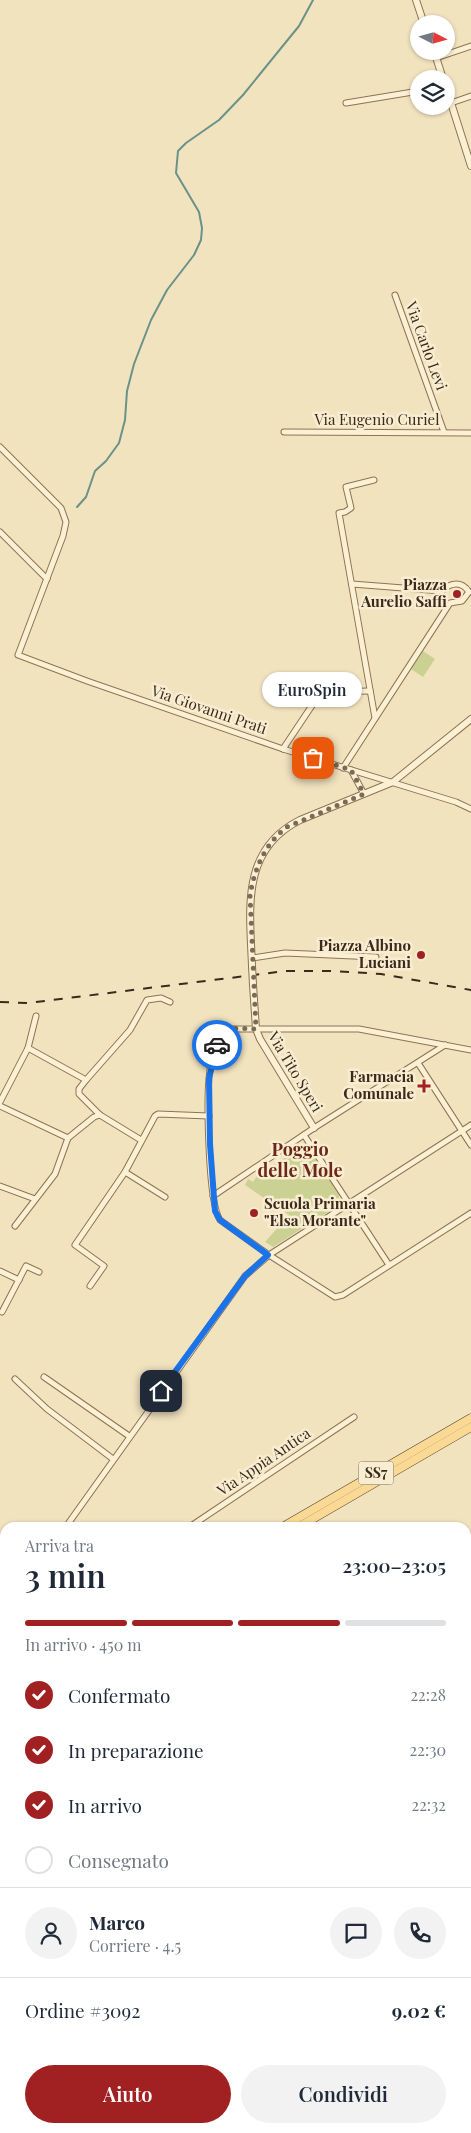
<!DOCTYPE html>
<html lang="it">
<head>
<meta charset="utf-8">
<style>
  :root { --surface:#fff; --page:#f2f2f3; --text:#1f2937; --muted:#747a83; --line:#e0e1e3; --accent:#a12022 }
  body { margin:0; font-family:"Playfair Display",serif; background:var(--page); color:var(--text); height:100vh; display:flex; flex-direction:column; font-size:19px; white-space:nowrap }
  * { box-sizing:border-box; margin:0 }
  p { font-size:16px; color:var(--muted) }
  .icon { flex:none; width:28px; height:28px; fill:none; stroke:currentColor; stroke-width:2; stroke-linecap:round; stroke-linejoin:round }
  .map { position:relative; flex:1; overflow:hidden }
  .details { position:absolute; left:0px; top:1522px; width:471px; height:611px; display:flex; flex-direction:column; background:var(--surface); border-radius:15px 15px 0 0; box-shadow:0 1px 4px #0004 }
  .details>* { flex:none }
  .needle { width:32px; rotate:96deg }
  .tools { position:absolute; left:410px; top:15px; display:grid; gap:10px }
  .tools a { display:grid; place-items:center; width:45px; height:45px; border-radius:50%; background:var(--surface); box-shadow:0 1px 4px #0004; font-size:25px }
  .pin { position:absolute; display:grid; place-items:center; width:42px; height:42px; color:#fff; margin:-21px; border-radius:10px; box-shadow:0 2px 8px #0006 }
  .courier { position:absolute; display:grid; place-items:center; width:50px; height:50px; margin:-25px; border:4px solid #1a73e8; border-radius:50%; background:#fff; color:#222; box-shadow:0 1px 6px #0007 }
  .bubble { position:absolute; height:35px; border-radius:18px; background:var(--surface); box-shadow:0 1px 4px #0004; font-size:16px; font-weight:600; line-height:35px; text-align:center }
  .summary em { font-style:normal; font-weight:600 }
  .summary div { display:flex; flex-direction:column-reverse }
  .summary { display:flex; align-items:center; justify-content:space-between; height:85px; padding:0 25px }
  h1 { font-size:32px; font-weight:600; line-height:38px }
  .bar { display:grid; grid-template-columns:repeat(4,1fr); gap:8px 5px; align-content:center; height:60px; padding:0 25px }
  .bar i { height:6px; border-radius:4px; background:var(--line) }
  .bar .selected { background:var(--accent) }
  .bar p { grid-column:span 4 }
  .line { display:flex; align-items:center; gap:12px; padding:0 25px; border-top:1px solid var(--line) }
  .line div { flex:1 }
  .round { display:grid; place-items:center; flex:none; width:52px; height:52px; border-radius:26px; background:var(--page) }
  ol { padding:0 25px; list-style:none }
  li { display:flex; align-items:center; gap:15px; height:55px }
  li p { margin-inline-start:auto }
  li .icon { padding:5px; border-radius:50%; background:var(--accent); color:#fff; stroke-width:4 }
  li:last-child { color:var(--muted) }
  li i { width:28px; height:28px; border:2px solid var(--line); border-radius:50% }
  .primary-button { display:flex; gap:10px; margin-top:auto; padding:10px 25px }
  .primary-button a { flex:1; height:58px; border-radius:30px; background:var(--accent); color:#fff; font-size:20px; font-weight:600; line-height:58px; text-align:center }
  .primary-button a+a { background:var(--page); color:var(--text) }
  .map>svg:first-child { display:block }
  .green { fill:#cad192 }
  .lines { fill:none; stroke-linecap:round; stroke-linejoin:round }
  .stream { stroke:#699288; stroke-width:2 }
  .minor-casing { stroke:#8c7356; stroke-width:7 }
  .tertiary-casing { stroke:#8c7356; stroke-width:8 }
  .secondary-casing { stroke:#6e5339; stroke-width:9 }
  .primary-casing { stroke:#5a402b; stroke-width:9 }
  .minor { stroke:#fcf0d3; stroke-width:5 }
  .tertiary { stroke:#fcf0d3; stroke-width:6 }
  .secondary { stroke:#fcf0d3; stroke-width:7 }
  .primary { stroke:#f9d993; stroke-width:8 }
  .rail { stroke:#3a2a1c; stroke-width:2; stroke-dasharray:9 9; stroke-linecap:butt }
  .tertiary-bridge-casing { stroke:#8c7356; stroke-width:8; stroke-linecap:butt }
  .tertiary-bridge { stroke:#fcf0d3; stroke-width:6 }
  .done { stroke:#7a6b55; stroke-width:5; stroke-dasharray:0 9 }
  .route { stroke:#1a73e8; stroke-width:6 }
  .poi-dot { fill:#a12022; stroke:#f8edd0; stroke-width:2 }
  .labels { text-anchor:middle; stroke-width:5; stroke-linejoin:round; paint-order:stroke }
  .shield { fill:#f8edd0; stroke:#736452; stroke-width:1 }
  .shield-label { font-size:14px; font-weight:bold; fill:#3a2a1c }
  .street-label { font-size:15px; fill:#3a2a1c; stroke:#f8edd0 }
  .poi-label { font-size:15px; font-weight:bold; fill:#3a2a1c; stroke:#f8edd0; text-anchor:end }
  .quarter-label { font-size:18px; font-weight:bold; fill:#6b2817; stroke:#f8edd0 }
</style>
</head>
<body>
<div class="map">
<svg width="471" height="2133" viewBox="0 0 471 2133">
  <rect width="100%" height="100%" fill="#f2e3bf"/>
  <g class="green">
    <polygon points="423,651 435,659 423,677 411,669"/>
    <polygon points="305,1145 339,1194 339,1201 336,1207 273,1247 265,1242 289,1215 245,1185 248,1179 253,1182 257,1176"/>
    <polygon points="466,1564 471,1568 471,1628 466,1631"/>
  </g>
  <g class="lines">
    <polyline class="stream" points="77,507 86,497 95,471 106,461 119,443 125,420 127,391 134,364 151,320 167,290 194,255 201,240 202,228 199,212 176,173 178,151 186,143 219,120 243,95 299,26 313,0"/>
    <defs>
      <g id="minor">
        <polyline points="436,58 471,46"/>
        <polyline points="346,103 419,91"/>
        <polyline points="451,103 471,96"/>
        <polyline points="395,295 444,432"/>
        <polyline points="284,432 471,433"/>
        <polyline points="0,447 61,508 66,522 63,536 18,655 87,681 283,749 456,802 471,809"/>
        <polyline points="374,480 346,487 351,508 345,512 339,513 375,718"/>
        <polyline points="0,532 47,579"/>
        <path d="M352,584L442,591C451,582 462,581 469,592"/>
        <polyline points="283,749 321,692 370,691"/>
        <polyline points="343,768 450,603 462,601 469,592"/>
        <polyline points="351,770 364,794"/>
        <polyline points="252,958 285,953 376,957"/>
        <polyline points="28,1048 36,1016"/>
        <path d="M471,1050L359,1029H233C227,1030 223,1031 220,1036C214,1047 210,1066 209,1078C207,1102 208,1203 220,1220L269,1255L335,1297L343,1295L471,1213"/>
        <polyline points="418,1063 471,1145"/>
        <polyline points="86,1080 130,1030 147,1000 161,998 170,1002"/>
        <polyline points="0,1102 28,1048 86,1080 79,1089 79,1094 100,1115 141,1140"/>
        <polyline points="0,1106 68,1138"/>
        <polyline points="304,1135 389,1265"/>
        <polyline points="68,1138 94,1117 100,1115"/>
        <polyline points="125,1172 165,1197"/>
        <polyline points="0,1186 35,1199"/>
        <polyline points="213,1196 314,1128 445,1045"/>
        <polyline points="15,1226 55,1174 68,1138"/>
        <polyline points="0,1271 19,1280"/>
        <polyline points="90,1286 104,1266 75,1245 125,1172 155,1116 158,1114 209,1116"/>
        <polyline points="2,1312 26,1266 39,1272"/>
        <polyline points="44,1377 129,1436"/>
        <polyline points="15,1379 47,1409 113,1459"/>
        <polyline points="65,1528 245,1276 269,1255 471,1125"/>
        <polyline points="188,1528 354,1417"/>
        <polyline points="0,1616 5,1621"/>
        <polyline points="0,1654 5,1651"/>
        <polyline points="0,1756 5,1738"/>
        <polyline points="466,1870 471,1870"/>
        <polyline points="0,2033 5,2022"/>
        <polyline points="221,2133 240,2129"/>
      </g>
      <g id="tertiary">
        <polyline points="416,0 424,24"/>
        <polyline points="434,51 443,79"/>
        <polyline points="446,87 471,166"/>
        <path d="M252,966C250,910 240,850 300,820L393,782L471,719"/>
        <polyline points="253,985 256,1029 260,1039 314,1128"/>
        <polyline points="466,1552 471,1548"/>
      </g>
      <g id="secondary">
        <polyline points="0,1831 5,1832"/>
        <polyline points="466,2074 471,2077"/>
      </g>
      <g id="primary">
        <polyline points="281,1528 471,1418"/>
        <polyline points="297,1528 471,1427"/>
        <polyline points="0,1695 5,1692"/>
      </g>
    </defs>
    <use href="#minor" class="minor-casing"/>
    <use href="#tertiary" class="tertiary-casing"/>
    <use href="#secondary" class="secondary-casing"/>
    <use href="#primary" class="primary-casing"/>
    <use href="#minor" class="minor"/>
    <use href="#tertiary" class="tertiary"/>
    <use href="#secondary" class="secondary"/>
    <use href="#primary" class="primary"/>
    <polyline class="rail" points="0,1002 28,1003 286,971 334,971 381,974 471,990"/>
    <defs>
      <polyline id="tertiary-bridge" points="252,966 253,985"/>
    </defs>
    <use href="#tertiary-bridge" class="tertiary-bridge-casing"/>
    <use href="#tertiary-bridge" class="tertiary-bridge"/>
  </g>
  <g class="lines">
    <path class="done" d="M217,1045C223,1024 238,1029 256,1029L250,895C255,868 264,845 287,827L364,794L351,770L313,758"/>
    <polyline class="route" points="161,1391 245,1276 268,1255 220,1220 215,1211 210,1144 209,1078 217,1045"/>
  </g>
  <g class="poi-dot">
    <circle cx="457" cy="594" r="5"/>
    <circle cx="421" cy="955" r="5"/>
    <path d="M421.5 1078.5h5v5h5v5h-5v5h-5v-5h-5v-5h5z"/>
    <circle cx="254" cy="1213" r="5"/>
  </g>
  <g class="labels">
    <rect class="shield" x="358.5" y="1461.5" width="35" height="23" rx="4"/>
    <g class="shield-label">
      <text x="376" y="1478">SS7</text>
    </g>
    <g class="street-label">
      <text transform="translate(426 346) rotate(70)" y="5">Via Carlo Levi</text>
      <text x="377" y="425">Via Eugenio Curiel</text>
      <text transform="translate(209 710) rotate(19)" y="5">Via Giovanni Prati</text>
      <text transform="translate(295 1072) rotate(59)" y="5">Via Tito Speri</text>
      <text transform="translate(264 1462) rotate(-34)" y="5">Via Appia Antica</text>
    </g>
    <g class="poi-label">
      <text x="447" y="590">Piazza<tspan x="447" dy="17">Aurelio Saffi</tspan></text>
      <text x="411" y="951">Piazza Albino<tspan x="411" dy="17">Luciani</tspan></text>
      <text x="414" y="1082">Farmacia<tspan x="414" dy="17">Comunale</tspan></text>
      <text x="264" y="1209" text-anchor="start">Scuola Primaria<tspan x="264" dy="17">"Elsa Morante"</tspan></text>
    </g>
    <g class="quarter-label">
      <text x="300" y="1156">Poggio<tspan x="300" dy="21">delle Mole</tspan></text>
    </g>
  </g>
</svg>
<div class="tools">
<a><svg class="needle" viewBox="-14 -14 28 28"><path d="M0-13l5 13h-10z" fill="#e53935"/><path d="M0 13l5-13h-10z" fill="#747a83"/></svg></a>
<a><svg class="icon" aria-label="layers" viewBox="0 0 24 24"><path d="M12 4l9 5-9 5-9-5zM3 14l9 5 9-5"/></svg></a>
</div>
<div class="pin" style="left:313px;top:758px;background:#ea580c"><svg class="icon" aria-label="bag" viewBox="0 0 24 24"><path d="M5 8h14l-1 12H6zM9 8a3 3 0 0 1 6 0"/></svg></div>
<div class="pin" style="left:161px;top:1391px;background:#1f2937"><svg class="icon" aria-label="home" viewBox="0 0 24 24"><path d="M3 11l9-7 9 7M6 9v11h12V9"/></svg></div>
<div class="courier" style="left:217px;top:1045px"><svg class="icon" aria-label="car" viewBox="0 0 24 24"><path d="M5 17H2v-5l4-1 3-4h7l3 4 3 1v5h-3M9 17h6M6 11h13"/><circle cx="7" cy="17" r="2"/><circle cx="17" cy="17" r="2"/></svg></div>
<div class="bubble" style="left:262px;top:672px;width:100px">EuroSpin</div>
<section class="details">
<div class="summary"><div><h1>3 min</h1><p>Arriva tra</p></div><em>23:00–23:05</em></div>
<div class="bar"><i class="selected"></i><i class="selected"></i><i class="selected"></i><i></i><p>In arrivo · 450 m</p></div>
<ol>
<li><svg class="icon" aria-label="check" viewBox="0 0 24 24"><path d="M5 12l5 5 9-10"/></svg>Confermato<p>22:28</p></li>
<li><svg class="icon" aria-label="check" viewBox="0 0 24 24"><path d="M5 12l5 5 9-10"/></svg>In preparazione<p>22:30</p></li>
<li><svg class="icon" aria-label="check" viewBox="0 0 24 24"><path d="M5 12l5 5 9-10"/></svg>In arrivo<p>22:32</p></li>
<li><i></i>Consegnato</li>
</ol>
<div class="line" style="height:90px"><a class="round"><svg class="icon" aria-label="person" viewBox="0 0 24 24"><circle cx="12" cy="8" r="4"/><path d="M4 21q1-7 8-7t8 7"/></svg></a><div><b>Marco</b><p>Corriere · 4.5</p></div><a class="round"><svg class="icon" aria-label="chat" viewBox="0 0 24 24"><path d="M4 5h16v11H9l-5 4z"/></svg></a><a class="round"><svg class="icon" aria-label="phone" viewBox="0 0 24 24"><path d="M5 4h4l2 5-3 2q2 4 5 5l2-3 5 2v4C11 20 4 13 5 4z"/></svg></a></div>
<div class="line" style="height:65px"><div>Ordine #3092</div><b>9.02 €</b></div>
<div class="primary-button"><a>Aiuto</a><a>Condividi</a></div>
</section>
</div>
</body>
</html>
